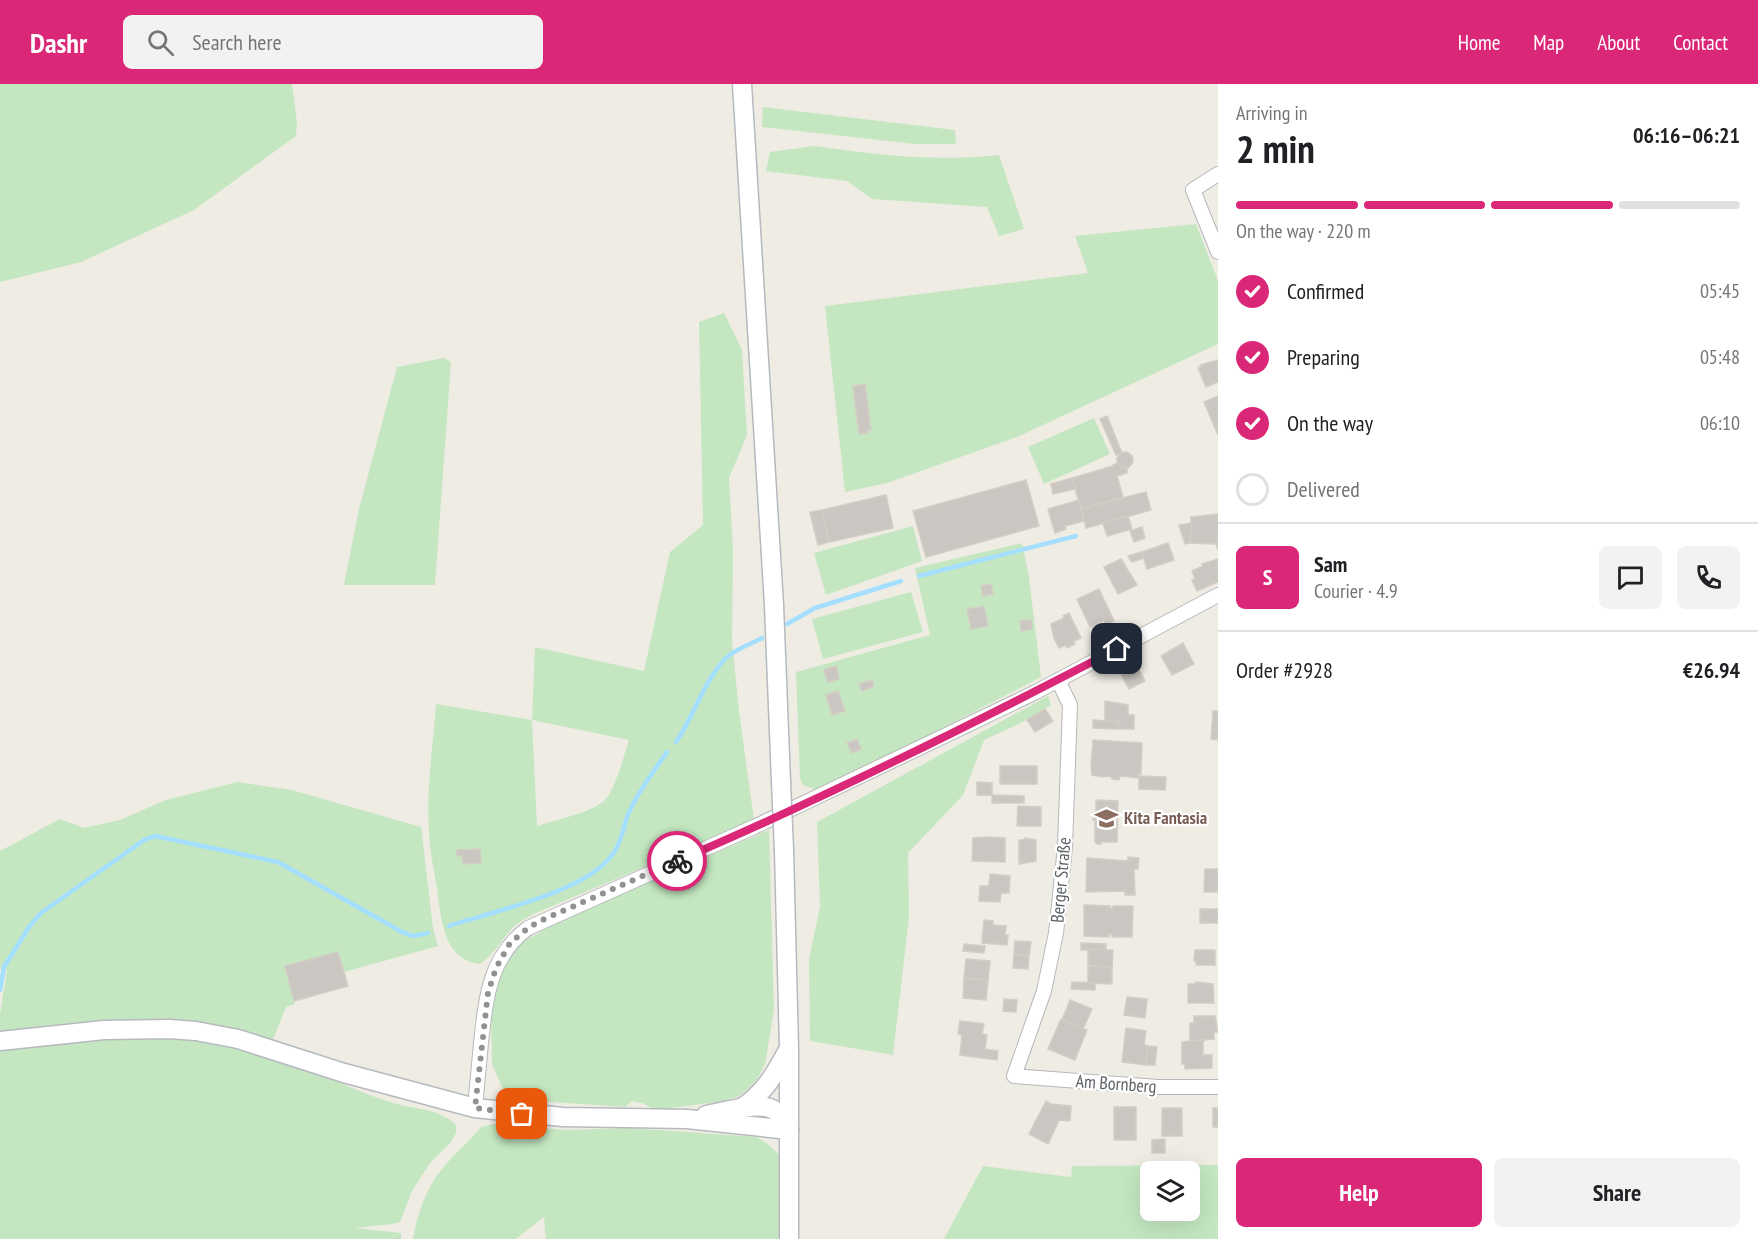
<!DOCTYPE html>
<html lang="en">
<head>
<meta charset="utf-8">
<style>
  :root { --surface:#fff; --page:#f2f2f2; --text:#202124; --muted:#757577; --line:#e0e0e0; --accent:#db2777 }
  body { margin:0; font-family:"PT Sans Narrow",sans-serif; background:var(--page); color:var(--text); height:100vh; display:flex; flex-direction:column; font-size:22px; white-space:nowrap }
  * { box-sizing:border-box; margin:0 }
  p { font-size:20px; color:var(--muted) }
  .icon { flex:none; width:33px; height:33px; fill:none; stroke:currentColor; stroke-width:2; stroke-linecap:round; stroke-linejoin:round }
  .map { position:relative; flex:1; overflow:hidden }
  .drawer { display:flex; flex-direction:column; background:var(--surface); width:540px }
  .drawer>* { flex:none }
  .controls { position:absolute; left:1140px; top:1077px; display:grid; gap:12px }
  .controls a { display:grid; place-items:center; width:60px; height:60px; border-radius:9px; background:var(--surface); box-shadow:0 6px 24px #0002; font-size:30px }
  .pin { position:absolute; display:grid; place-items:center; width:51px; height:51px; color:#fff; margin:-26px; border-radius:12px; box-shadow:0 3px 9px #0006 }
  .courier { position:absolute; display:grid; place-items:center; width:60px; height:60px; margin:-30px; border:4px solid #db2777; border-radius:50%; background:#fff; color:#222; box-shadow:0 2px 8px #0007 }
  .head em { font-style:normal; font-weight:800 }
  .head div { display:flex; flex-direction:column-reverse }
  .head { display:flex; align-items:center; justify-content:space-between; height:102px; padding:0 18px }
  h1 { font-size:39px; font-weight:800; line-height:45px }
  .bar { display:grid; grid-template-columns:repeat(4,1fr); gap:9px 6px; align-content:center; height:72px; padding:0 18px }
  .bar i { height:8px; border-radius:4px; background:var(--line) }
  .bar .current { background:var(--accent) }
  .bar p { grid-column:span 4 }
  .line { display:flex; align-items:center; gap:15px; padding:0 18px; border-top:2px solid var(--line) }
  .line div { flex:1 }
  .round { display:grid; place-items:center; flex:none; width:63px; height:63px; border-radius:9px; background:var(--page) }
  ol { padding:0 18px; list-style:none }
  li { display:flex; align-items:center; gap:18px; height:66px }
  li p { margin-inline-start:auto }
  li .icon { padding:6px; border-radius:50%; background:var(--accent); color:#fff; stroke-width:4 }
  li:last-child { color:var(--muted) }
  li i { width:33px; height:33px; border:3px solid var(--line); border-radius:50% }
  .button { display:flex; gap:12px; margin-top:auto; padding:12px 18px }
  .button a { flex:1; height:69px; border-radius:9px; background:var(--accent); color:#fff; font-size:24px; font-weight:800; line-height:69px; text-align:center }
  .button a+a { background:var(--page); color:var(--text) }
  header { display:flex; align-items:center; gap:36px; box-sizing:border-box; height:84px; padding:0 30px; background:var(--accent); color:#fff }
  header strong { font-size:28px }
  nav { display:flex; gap:33px; margin-inline-start:auto; font-size:21px }
  .search { width:420px; height:54px; background:var(--page); display:flex; align-items:center; gap:15px; box-sizing:border-box; padding:0 21px; border-radius:9px; color:var(--muted); font-size:22px }
  main { display:flex; flex:1; min-height:0 }
  .map>svg:first-child { display:block }
  .green { fill:#c4e7c1; fill-rule:evenodd }
  .lines { fill:none; stroke-linecap:round; stroke-linejoin:round }
  .stream { stroke:#a4dfff; stroke-width:4.5 }
  .building { fill:#cac7c2; stroke:#d4cdc3; stroke-width:1.5 }
  .street-casing { stroke:#b5b8bb; stroke-width:16 }
  .secondary-casing { stroke:#b6babf; stroke-width:21 }
  .street { stroke:#fff; stroke-width:14 }
  .secondary { stroke:#fff; stroke-width:18 }
  .secondary-bridge-casing { stroke:#b6babf; stroke-width:21; stroke-linecap:butt }
  .secondary-bridge { stroke:#fff; stroke-width:18 }
  .done { stroke:#8f9291; stroke-width:6; stroke-dasharray:0 10.8 }
  .route { stroke:#db2777; stroke-width:8 }
  .labels { text-anchor:middle; stroke-width:4.5; stroke-linejoin:round; paint-order:stroke }
  .education-label { font-size:18px; font-weight:bold; fill:#785e54; stroke:#fff; text-anchor:start }
  .street-label { font-size:18px; fill:#5c6165; stroke:#fff }
</style>
</head>
<body>
<header>
<strong>Dashr</strong>
<div class="search"><svg class="icon" aria-label="search" viewBox="0 0 24 24"><circle cx="10" cy="10" r="6"/><path d="M15 15l6 6"/></svg>Search here</div>
<nav><a>Home</a><a>Map</a><a>About</a><a>Contact</a></nav>
</header>
<main>
<div class="map">
<svg width="1218" height="1155" viewBox="0 0 1218 1155">
  <rect width="100%" height="100%" fill="#efece4"/>
  <g class="green">
    <polygon points="0,0 292,0 297,39 296,52 194,126 81,178 0,198"/>
    <polygon points="763,23 955,46 956,60 915,60 762,43"/>
    <path d="M814,62C879,71 933,78 999,71L1024,145L999,152L987,123L872,115L847,97L766,87L770,68Z"/>
    <polygon points="1196,140 1218,197 1218,260 1017,353 887,399 845,408 825,222 1088,189 1075,152"/>
    <path d="M724,229L742,266L747,351L729,394L733,466L732,557L739,627L754,736L536,829C526,834 516,839 509,848C499,860 493,871 480,880C443,876 441,834 437,804C434,786 430,768 429,749C426,706 433,663 436,620L532,636L535,563L644,587L670,468L703,441L699,238ZM532,636L629,656C625,669 614,709 604,717C592,728 553,737 537,742Z"/>
    <polygon points="444,274 451,278 450,292 435,501 344,501 359,425 397,283"/>
    <polygon points="1094,334 1110,370 1044,400 1028,363"/>
    <polygon points="913,442 922,477 826,511 814,469"/>
    <polygon points="1022,459 1029,493 1041,593 825,705 817,706 803,701 800,695 796,588 930,551 915,484"/>
    <polygon points="911,508 923,548 823,575 812,535"/>
    <polygon points="1048,612 1051,621 1027,636 984,656 963,711 908,769 909,833 893,971 810,957 809,875 820,823 817,738"/>
    <polygon points="237,698 292,706 421,743 433,844 438,862 344,888 338,868 285,882 295,920 286,923 273,956 196,937 167,936 0,952 0,930 7,885 0,885 0,767 60,735 84,744 120,736 166,716"/>
    <polygon points="769,746 774,926 765,980 758,994 747,1006 737,1013 725,1017 655,1026 642,1019 632,1017 625,1023 522,1016 504,1008 492,980 491,926 501,886 509,872 522,858 577,828"/>
    <path d="M139,954C186,954 233,958 278,974C317,987 354,1007 393,1019C414,1025 441,1025 456,1041V1049L450,1059L430,1079L412,1107L400,1138L392,1140L355,1144L401,1149V1155H0V963Z"/>
    <path d="M494,1040L566,1046L630,1044L757,1053C765,1058 775,1064 779,1072C784,1084 780,1139 780,1155H546L544,1133L516,1155H413C417,1131 426,1104 442,1085C454,1070 469,1058 481,1043Z"/>
    <path d="M1218,1081V1155H944L983,1082L1071,1093L1072,1082ZM1150,1088H1190V1126H1150Z"/>
  </g>
  <g class="lines">
    <g class="stream">
      <polyline points="919,492 1076,452"/>
      <polyline points="787,540 815,524 901,497"/>
      <path d="M676,658C694,632 703,599 725,575C733,566 751,560 762,554"/>
      <path d="M449,842C493,827 594,807 616,765C623,753 624,738 630,726C640,705 654,687 667,668"/>
      <polyline points="0,906 4,883 29,843 41,829 144,756 155,752 278,778 402,848 413,852 428,849"/>
    </g>
  </g>
  <g class="building">
    <polygon points="1218,276 1218,298 1206,303 1198,284 1201,283 1200,281"/>
    <polygon points="865,300 871,346 867,346 868,349 859,350 853,302"/>
    <polygon points="1218,312 1218,351 1204,318"/>
    <polygon points="1107,332 1122,369 1116,371 1100,335"/>
    <circle cx="1125" cy="376" r="8"/>
    <polygon points="1118,379 1121,383 1127,384 1127,389 1117,392 1123,413 1081,425 1072,394 1113,382 1113,381"/>
    <polygon points="1072,394 1075,405 1053,410 1051,400"/>
    <polygon points="1026,396 1039,442 926,473 913,427"/>
    <polygon points="1146,408 1151,426 1086,444 1081,425"/>
    <polygon points="886,411 893,444 829,458 822,426"/>
    <polygon points="1079,416 1084,437 1065,442 1066,445 1055,449 1048,425"/>
    <polygon points="822,426 829,458 818,461 810,428"/>
    <polygon points="1218,430 1218,466 1216,460 1190,459 1191,433"/>
    <polygon points="1128,432 1132,445 1107,452 1103,439"/>
    <polygon points="1191,439 1190,459 1185,460 1179,441"/>
    <polygon points="1142,443 1145,454 1134,458 1130,447"/>
    <polygon points="1168,459 1174,476 1147,485 1142,468"/>
    <polygon points="1142,468 1144,474 1132,478 1128,472"/>
    <polygon points="1121,475 1137,501 1118,510 1104,483"/>
    <polygon points="1218,475 1218,498 1197,507 1192,496 1195,495 1192,487 1203,482 1202,480"/>
    <polygon points="991,500 993,510 983,512 981,502"/>
    <polygon points="1099,505 1114,537 1106,541 1104,536 1090,543 1077,515"/>
    <polygon points="984,522 988,542 971,545 967,525"/>
    <polygon points="1069,529 1081,554 1074,557 1075,560 1067,564 1066,561 1059,564 1054,554 1051,540 1064,534 1063,532"/>
    <polygon points="1031,536 1032,545 1021,547 1020,537"/>
    <polygon points="1183,559 1194,580 1172,591 1161,572"/>
    <polygon points="836,582 839,595 828,598 824,586"/>
    <polygon points="1137,582 1145,597 1129,605 1121,590"/>
    <polygon points="872,596 874,602 862,607 859,600"/>
    <polygon points="838,607 845,627 832,631 826,611"/>
    <polygon points="1105,617 1128,621 1128,631 1134,631 1134,645 1118,645 1119,638 1105,637"/>
    <polygon points="1045,625 1053,637 1035,648 1027,636"/>
    <polygon points="1213,627 1218,627 1218,656 1211,655"/>
    <polygon points="1093,636 1119,638 1118,645 1093,644"/>
    <polygon points="857,655 861,665 852,669 847,659"/>
    <polygon points="1093,656 1142,659 1141,690 1138,690 1138,694 1120,692 1119,696 1112,695 1111,692 1102,693 1092,691 1091,683"/>
    <rect x="1000" y="682" width="37" height="18"/>
    <polygon points="1139,692 1166,693 1165,706 1139,705"/>
    <polygon points="977,698 992,699 992,711 977,711"/>
    <polygon points="992,711 1024,712 1024,719 992,719"/>
    <polygon points="1096,716 1118,717 1117,758 1101,758 1101,760 1097,760 1095,758 1095,736 1093,736 1093,729 1096,729"/>
    <polygon points="1018,722 1041,723 1041,742 1017,742"/>
    <polygon points="988,753 1005,754 1005,778 972,777 973,754"/>
    <polygon points="1025,754 1036,756 1036,777 1019,780 1019,756 1025,756"/>
    <polygon points="480,765 481,779 463,780 462,772 457,772 457,766"/>
    <polygon points="1128,773 1139,774 1138,785 1134,785 1135,811 1125,811 1125,807 1086,808 1087,774 1128,777"/>
    <polygon points="1205,785 1218,785 1218,808 1204,808"/>
    <polygon points="990,790 1010,792 1009,809 1001,809 1000,818 979,817 980,802 989,802"/>
    <polygon points="1084,821 1110,822 1110,824 1113,824 1113,822 1133,822 1132,853 1112,853 1112,850 1109,850 1109,853 1084,852"/>
    <rect x="1200" y="825" width="18" height="14"/>
    <polygon points="984,836 993,837 993,841 1006,842 1005,851 1008,851 1007,861 982,859"/>
    <polygon points="1015,857 1031,858 1029,872 1014,870"/>
    <polygon points="1081,859 1106,860 1106,866 1081,866"/>
    <polygon points="964,860 985,862 984,869 963,867"/>
    <polygon points="1088,866 1113,866 1112,883 1088,882"/>
    <polygon points="1195,866 1215,866 1215,881 1196,881 1196,877 1194,877"/>
    <polygon points="338,868 348,902 294,917 285,882"/>
    <polygon points="1014,870 1029,872 1028,885 1013,884"/>
    <polygon points="966,875 990,877 988,896 964,894"/>
    <polygon points="1088,882 1112,883 1112,900 1088,899"/>
    <polygon points="964,894 988,896 986,916 963,914"/>
    <polygon points="1072,898 1095,899 1095,906 1071,905"/>
    <polygon points="1196,898 1213,900 1214,919 1188,919 1188,900 1196,900"/>
    <polygon points="1127,913 1147,915 1145,934 1124,931"/>
    <polygon points="1004,915 1017,916 1016,928 1003,927"/>
    <polygon points="1070,916 1092,925 1083,945 1062,936"/>
    <polygon points="1194,932 1215,932 1218,948 1214,948 1214,955 1190,957 1190,939 1194,939"/>
    <polygon points="1061,935 1087,946 1075,976 1048,965"/>
    <polygon points="960,937 984,940 982,950 987,951 985,965 998,967 997,976 960,971 962,951 958,950"/>
    <polygon points="1126,944 1146,947 1144,961 1148,962 1146,981 1122,978"/>
    <polygon points="1205,956 1203,958 1203,973 1204,971 1212,971 1212,984 1185,985 1185,980 1182,980 1182,958"/>
    <polygon points="1148,962 1157,963 1155,981 1146,981"/>
    <polygon points="1046,1017 1051,1020 1071,1022 1070,1037 1059,1036 1048,1060 1029,1050"/>
    <rect x="1114" y="1023" width="22" height="33"/>
    <rect x="1162" y="1024" width="20" height="28"/>
    <rect x="1213" y="1024" width="5" height="19"/>
    <polygon points="1165,1055 1165,1069 1152,1069 1152,1056"/>
  </g>
  <g class="lines">
    <defs>
      <g id="street">
        <polyline points="1218,90 1193,106 1218,168"/>
        <polyline points="1058,596 1070,621 1065,763 1056,849 1044,907 1014,992 1158,1003 1218,1003"/>
        <path d="M475,1024C477,1002 479,981 481,959C486,914 489,873 528,844L754,743L1034,609L1218,511"/>
      </g>
      <g id="secondary">
        <polyline points="742,0 774,521 781,698"/>
        <polyline points="784,766 789,964 789,1155"/>
        <polyline points="0,957 104,946 169,945 196,947 238,955 344,989 475,1024 563,1033 687,1035 789,1046"/>
        <path d="M740,1025C764,1010 775,990 788,966"/>
        <path d="M706,1031C723,1028 753,1019 770,1024C779,1027 785,1038 789,1046"/>
      </g>
    </defs>
    <use href="#street" class="street-casing"/>
    <use href="#secondary" class="secondary-casing"/>
    <use href="#street" class="street"/>
    <use href="#secondary" class="secondary"/>
    <defs>
      <polyline id="secondary-bridge" points="781,698 784,766"/>
    </defs>
    <use href="#secondary-bridge" class="secondary-bridge-casing"/>
    <use href="#secondary-bridge" class="secondary-bridge"/>
  </g>
  <g class="lines">
    <polyline class="done" points="522,1030 475,1024 488,909 496,884 510,859 528,844 540,837 677,777"/>
    <path class="route" d="M677,777C827,713 973,640 1117,565"/>
  </g>
  <defs>
    <symbol id="school-bare" viewBox="-9 -9 18 18"><path d="M0-5L7-2L0 1L-7-2ZM-4 1L0 2.5L4 1V4Q0 6-4 4Z" fill="#8d6e63" stroke="#fff" stroke-width="2.5" paint-order="stroke"/></symbol>
  </defs>
  <g fill-rule="evenodd">
    <use href="#school-bare" x="1090" y="718" width="33" height="33"/>
  </g>
  <g class="labels">
    <g class="education-label">
      <text x="1124" y="740">Kita Fantasia</text>
    </g>
    <g class="street-label">
      <text transform="translate(1061 796) rotate(-85)" y="6">Berger Straße</text>
      <text transform="translate(1116 1000) rotate(4)" y="6">Am Bornberg</text>
    </g>
  </g>
</svg>
<div class="controls">
<a><svg class="icon" aria-label="layers" viewBox="0 0 24 24"><path d="M12 4l9 5-9 5-9-5zM3 14l9 5 9-5"/></svg></a>
</div>
<div class="pin" style="left:522px;top:1030px;background:#ea580c"><svg class="icon" aria-label="bag" viewBox="0 0 24 24"><path d="M5 8h14l-1 12H6zM9 8a3 3 0 0 1 6 0"/></svg></div>
<div class="pin" style="left:1117px;top:565px;background:#1f2937"><svg class="icon" aria-label="home" viewBox="0 0 24 24"><path d="M3 11l9-7 9 7M6 9v11h12V9"/></svg></div>
<div class="courier" style="left:677px;top:777px"><svg class="icon" aria-label="bike" viewBox="0 0 24 24"><circle cx="6" cy="16" r="4"/><circle cx="18" cy="16" r="4"/><path d="M6 16l4-8h5l3 8M10 8l3 8H6M13 5h3"/></svg></div>
</div>
<section class="drawer">
<div class="head"><div><h1>2 min</h1><p>Arriving in</p></div><em>06:16–06:21</em></div>
<div class="bar"><i class="current"></i><i class="current"></i><i class="current"></i><i></i><p>On the way · 220 m</p></div>
<ol>
<li><svg class="icon" aria-label="check" viewBox="0 0 24 24"><path d="M5 12l5 5 9-10"/></svg>Confirmed<p>05:45</p></li>
<li><svg class="icon" aria-label="check" viewBox="0 0 24 24"><path d="M5 12l5 5 9-10"/></svg>Preparing<p>05:48</p></li>
<li><svg class="icon" aria-label="check" viewBox="0 0 24 24"><path d="M5 12l5 5 9-10"/></svg>On the way<p>06:10</p></li>
<li><i></i>Delivered</li>
</ol>
<div class="line" style="height:108px"><b class="round" style="background:var(--accent);color:#fff">S</b><div><b>Sam</b><p>Courier · 4.9</p></div><a class="round"><svg class="icon" aria-label="chat" viewBox="0 0 24 24"><path d="M4 5h16v11H9l-5 4z"/></svg></a><a class="round"><svg class="icon" aria-label="phone" viewBox="0 0 24 24"><path d="M5 4h4l2 5-3 2q2 4 5 5l2-3 5 2v4C11 20 4 13 5 4z"/></svg></a></div>
<div class="line" style="height:78px"><div>Order #2928</div><b>€26.94</b></div>
<div class="button"><a>Help</a><a>Share</a></div>
</section>
</main>
</body>
</html>
